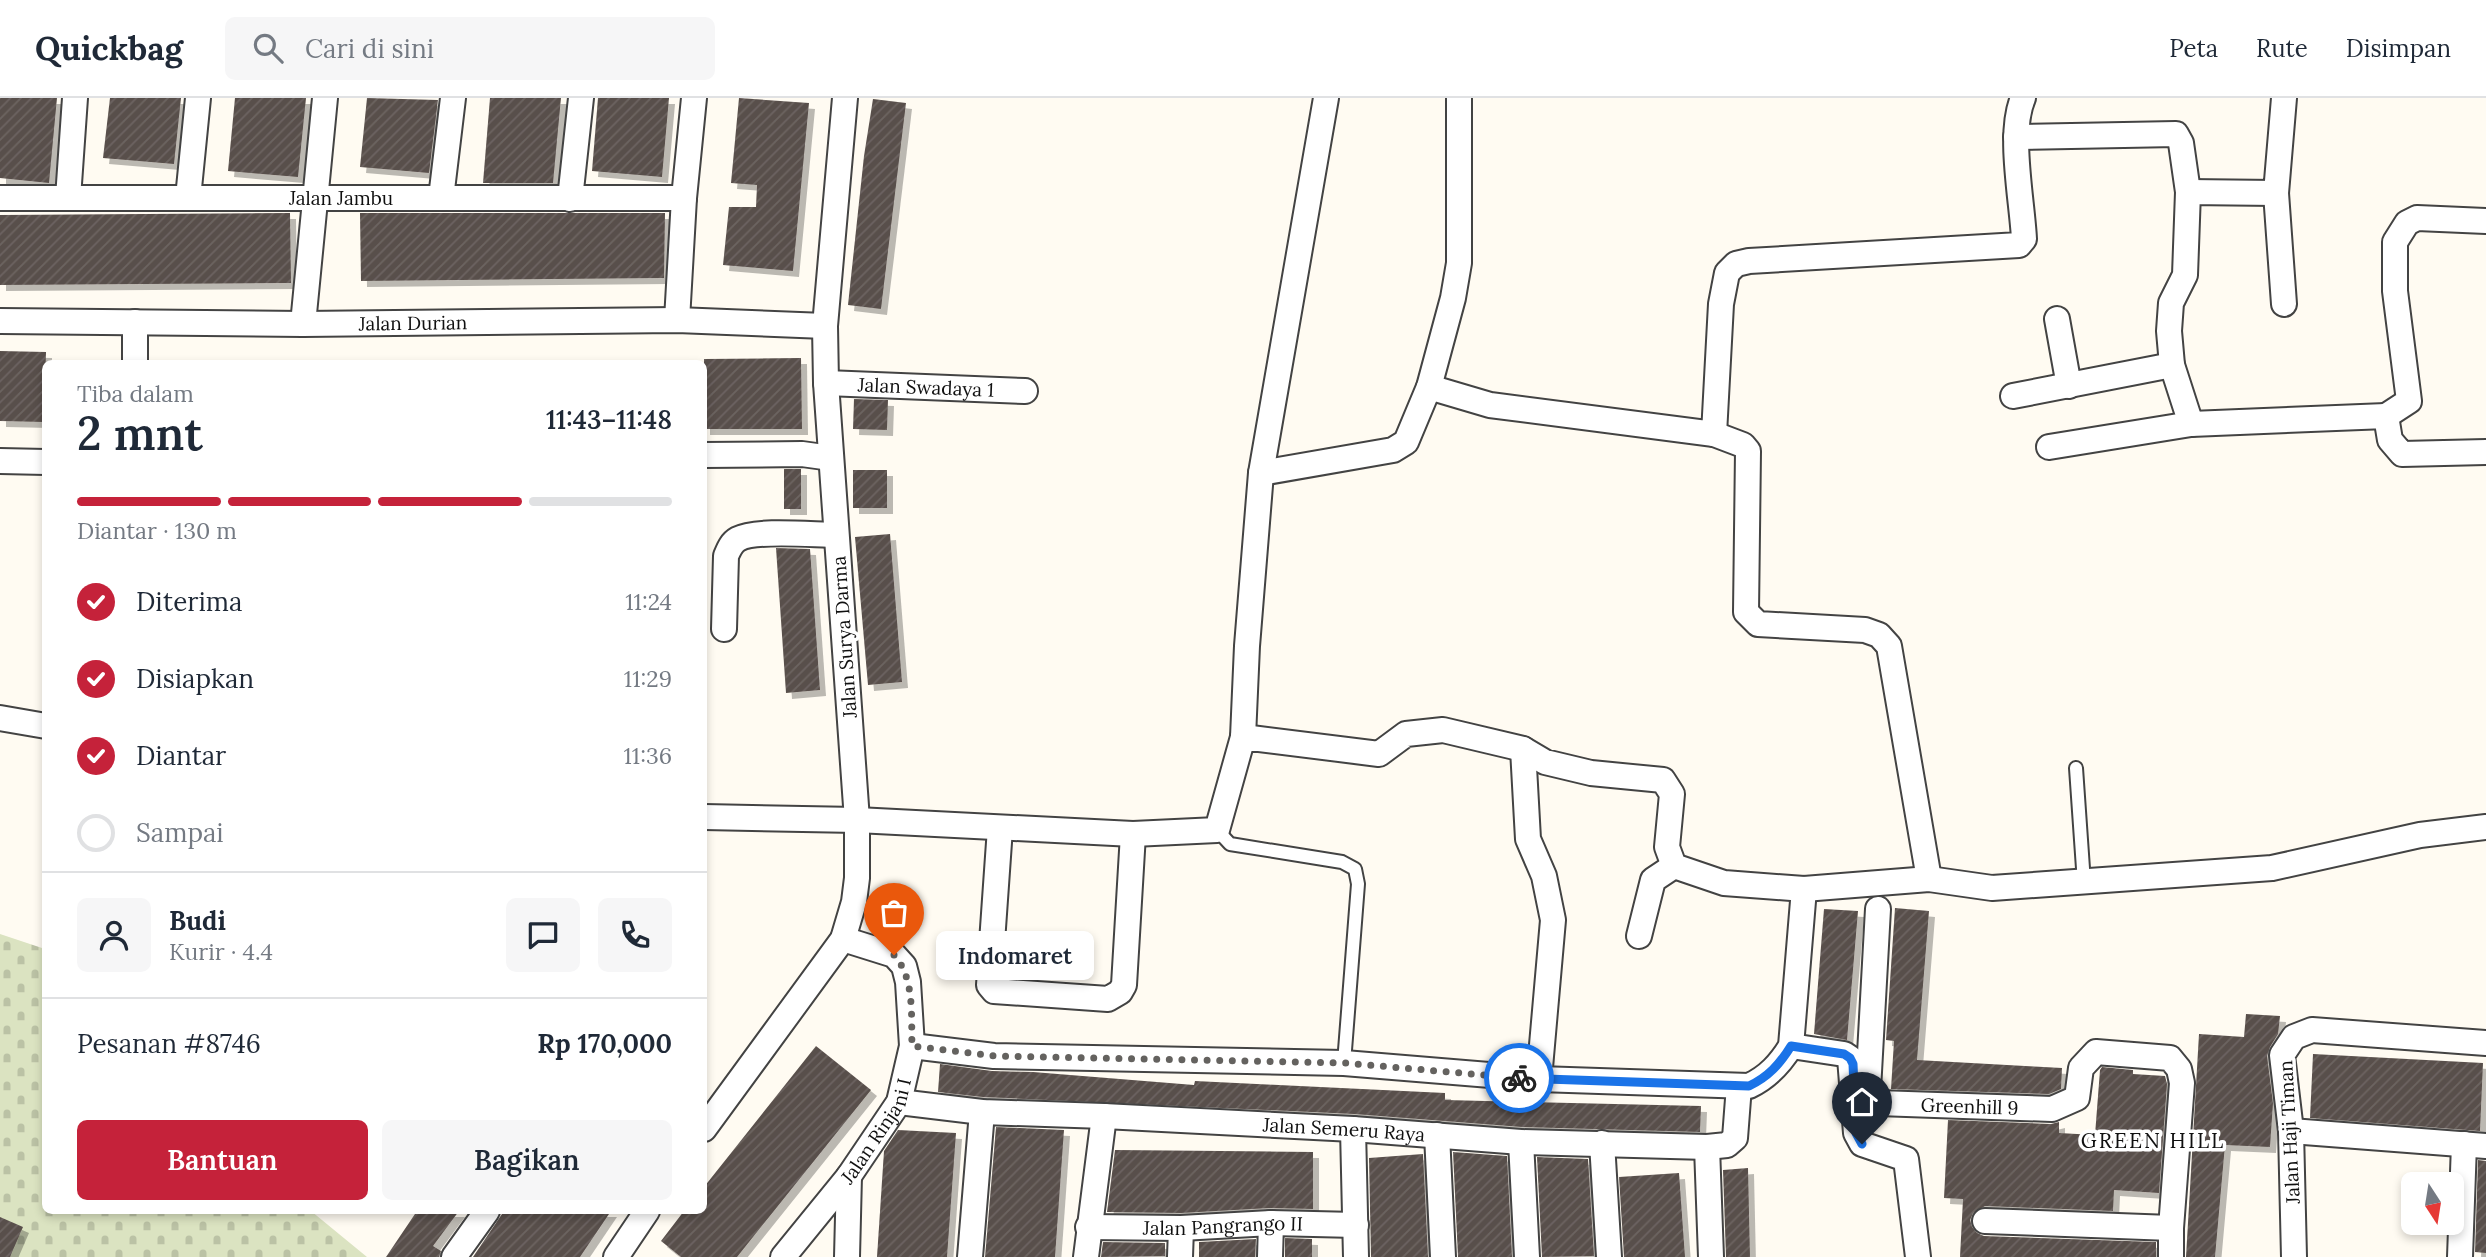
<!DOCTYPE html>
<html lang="id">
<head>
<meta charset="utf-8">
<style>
  :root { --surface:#fff; --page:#f6f6f7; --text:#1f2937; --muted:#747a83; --line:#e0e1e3; --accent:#c5223a }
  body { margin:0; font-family:Lora,serif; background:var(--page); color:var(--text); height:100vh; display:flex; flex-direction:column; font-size:26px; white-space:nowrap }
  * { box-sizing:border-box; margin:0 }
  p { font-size:23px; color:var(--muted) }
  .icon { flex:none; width:38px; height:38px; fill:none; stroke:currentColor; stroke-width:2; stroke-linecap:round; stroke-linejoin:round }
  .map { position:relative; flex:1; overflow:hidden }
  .panel { position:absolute; left:42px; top:262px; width:665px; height:854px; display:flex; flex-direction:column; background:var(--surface); border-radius:10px; box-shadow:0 4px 10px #0003 }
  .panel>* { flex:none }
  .needle { width:46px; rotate:168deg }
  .fabs { position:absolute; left:2401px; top:1074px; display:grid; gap:14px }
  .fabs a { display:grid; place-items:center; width:63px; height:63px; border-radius:10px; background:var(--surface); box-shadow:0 4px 10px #0003; font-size:35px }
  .pin { position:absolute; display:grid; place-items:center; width:60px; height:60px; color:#fff; margin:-72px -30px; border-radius:50% 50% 50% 0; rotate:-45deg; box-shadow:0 0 7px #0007 }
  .pin .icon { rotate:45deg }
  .courier { position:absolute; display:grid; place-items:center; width:70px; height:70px; margin:-35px; border:5px solid #1a73e8; border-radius:50%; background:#fff; color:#222; box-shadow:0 2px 9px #0007 }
  .bubble { position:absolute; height:49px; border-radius:10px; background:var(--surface); box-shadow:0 4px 10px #0003; font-size:23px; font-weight:600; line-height:49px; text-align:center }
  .head em { font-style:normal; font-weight:600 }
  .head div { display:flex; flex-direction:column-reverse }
  .head { display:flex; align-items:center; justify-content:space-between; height:119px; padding:0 35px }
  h1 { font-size:46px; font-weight:600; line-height:52px }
  .bar { display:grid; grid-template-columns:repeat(4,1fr); gap:10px 7px; align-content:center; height:84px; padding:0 35px }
  .bar i { height:9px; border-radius:5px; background:var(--line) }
  .bar .active { background:var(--accent) }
  .bar p { grid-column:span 4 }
  .line { display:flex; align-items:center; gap:18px; padding:0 35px; border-top:2px solid var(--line) }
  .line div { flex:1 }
  .round { display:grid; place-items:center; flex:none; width:74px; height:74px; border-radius:10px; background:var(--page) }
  ol { padding:0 35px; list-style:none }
  li { display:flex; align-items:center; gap:21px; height:77px }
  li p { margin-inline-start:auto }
  li .icon { padding:7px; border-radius:50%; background:var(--accent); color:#fff; stroke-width:4 }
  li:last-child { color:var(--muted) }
  li i { width:38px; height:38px; border:4px solid var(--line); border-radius:50% }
  .primary-button { display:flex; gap:14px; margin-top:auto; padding:14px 35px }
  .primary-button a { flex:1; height:80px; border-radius:10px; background:var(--accent); color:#fff; font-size:28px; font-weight:600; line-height:80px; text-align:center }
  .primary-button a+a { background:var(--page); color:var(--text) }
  header { display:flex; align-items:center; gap:42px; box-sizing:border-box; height:98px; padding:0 35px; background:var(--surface); border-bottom:2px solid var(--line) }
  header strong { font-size:33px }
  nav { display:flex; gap:38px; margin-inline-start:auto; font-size:24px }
  .search { width:490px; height:63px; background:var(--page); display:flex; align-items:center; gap:18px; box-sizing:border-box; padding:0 24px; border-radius:10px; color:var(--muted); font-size:26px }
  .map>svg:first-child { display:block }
  .cemetery { fill:url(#cemetery-stones) }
  .building { fill:url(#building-hatch); filter:url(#shadow) }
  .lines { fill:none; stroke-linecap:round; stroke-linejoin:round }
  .lane-casing { stroke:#434343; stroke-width:16 }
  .street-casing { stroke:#434343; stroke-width:28 }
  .lane { stroke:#fff; stroke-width:12 }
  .street { stroke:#fff; stroke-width:24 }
  .done { stroke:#64625f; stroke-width:7; stroke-dasharray:0 12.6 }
  .route { stroke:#1a73e8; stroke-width:9 }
  .labels { text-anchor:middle; stroke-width:7; stroke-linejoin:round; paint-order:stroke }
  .street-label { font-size:19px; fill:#101010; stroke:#fff }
  .neighbourhood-label { font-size:21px; letter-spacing:2px; fill:#101010; stroke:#fff }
</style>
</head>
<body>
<header>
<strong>Quickbag</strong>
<div class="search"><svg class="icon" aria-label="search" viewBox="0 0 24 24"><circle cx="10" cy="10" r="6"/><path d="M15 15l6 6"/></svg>Cari di sini</div>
<nav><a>Peta</a><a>Rute</a><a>Disimpan</a></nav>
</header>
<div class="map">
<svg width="2486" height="1159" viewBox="0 0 2486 1159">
  <defs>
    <pattern id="cemetery-stones" width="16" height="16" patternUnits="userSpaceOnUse" patternTransform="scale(1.75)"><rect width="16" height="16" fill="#dbe3c1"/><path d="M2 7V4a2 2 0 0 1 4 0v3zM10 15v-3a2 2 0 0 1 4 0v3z" fill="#bbc2a5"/></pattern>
    <pattern id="building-hatch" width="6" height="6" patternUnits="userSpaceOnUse" patternTransform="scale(1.75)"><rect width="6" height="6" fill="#594f4b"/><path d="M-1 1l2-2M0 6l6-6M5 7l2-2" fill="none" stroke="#6c6461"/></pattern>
    <filter id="shadow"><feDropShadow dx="6" dy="6" stdDeviation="0" flood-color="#0004"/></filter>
  </defs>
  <rect width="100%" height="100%" fill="#fffbf2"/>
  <polygon class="cemetery" points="0,836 45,851 46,1113 311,1113 367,1159 0,1159"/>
  <g class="building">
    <polygon points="0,0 57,0 49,85 0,80"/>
    <polygon points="110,0 181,0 174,66 103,60"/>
    <polygon points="235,0 306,0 298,79 228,73"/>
    <polygon points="367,0 438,2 429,75 360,69"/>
    <polygon points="490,0 561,0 553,85 483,85"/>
    <polygon points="598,0 669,0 662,79 592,73"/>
    <polygon points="739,0 809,5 793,173 723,167 729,109 756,109 757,87 731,85"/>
    <polygon points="873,1 906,5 881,211 848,207 864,58"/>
    <polygon points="290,115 291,185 0,187 0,117"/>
    <polygon points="360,115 665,115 664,180 361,183"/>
    <polygon points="0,253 46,254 44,324 0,323"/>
    <polygon points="801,260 802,331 704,331 704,261"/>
    <polygon points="854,301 888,302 887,332 853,331"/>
    <rect x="784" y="371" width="17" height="40"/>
    <rect x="853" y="372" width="34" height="38"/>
    <polygon points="890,436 902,584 868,587 855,439"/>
    <polygon points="776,450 810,451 820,592 786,595"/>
    <polygon points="1895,810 1929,813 1917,962 2062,970 2061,991 2049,996 1891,991 1894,943 1886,942"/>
    <polygon points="1824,811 1858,813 1847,942 1814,936"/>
    <polygon points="2246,916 2280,918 2278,936 2270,949 2267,958 2273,1005 2270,1049 2225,1047 2215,1159 2186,1159 2199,936 2244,939"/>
    <polygon points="816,948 871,992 737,1159 681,1159 661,1143 684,1113 704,1113 704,1089"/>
    <polygon points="2313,956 2483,965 2480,1033 2310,1020"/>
    <polygon points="940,966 992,973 1033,974 1194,987 1195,983 1445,995 1445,1002 1701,1008 1700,1034 1522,1029 1354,1016 983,999 938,994"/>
    <polygon points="2102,969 2133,972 2133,976 2165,978 2167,986 2159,1095 2114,1092 2113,1113 1985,1108 1973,1115 1970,1122 1972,1129 1977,1135 1984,1138 2156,1144 2156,1159 1960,1159 1963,1101 1944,1100 1948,1022 2051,1026 2059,1024 2059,1035 2095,1037 2100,972"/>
    <polygon points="996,1029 1064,1032 1055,1159 985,1159"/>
    <polygon points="898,1032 956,1035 947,1159 877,1159 884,1053"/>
    <polygon points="1115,1052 1313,1054 1313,1111 1270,1110 1181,1115 1107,1114"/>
    <polygon points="1453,1054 1507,1058 1512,1159 1458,1159"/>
    <polygon points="1423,1056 1428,1159 1371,1159 1369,1060"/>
    <polygon points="1537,1059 1588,1061 1594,1158 1542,1159"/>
    <polygon points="2478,1062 2486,1063 2486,1155 2475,1154"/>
    <polygon points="1748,1070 1750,1159 1726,1159 1723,1072"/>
    <polygon points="1679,1075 1685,1159 1624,1159 1619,1079"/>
    <polygon points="417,1113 459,1113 433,1148 441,1153 439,1159 386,1159"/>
    <polygon points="504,1113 611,1113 580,1159 473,1159"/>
    <polygon points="0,1119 23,1129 10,1159 0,1159"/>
    <polygon points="1285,1140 1312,1141 1312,1159 1285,1159"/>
    <polygon points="1256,1141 1255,1159 1199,1159 1199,1144"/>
    <polygon points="1103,1144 1165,1145 1165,1158 1101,1159"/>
  </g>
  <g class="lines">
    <defs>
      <g id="lane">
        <polyline points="2076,670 2084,785"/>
        <polyline points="1217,732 1230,746 1342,764 1355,771 1358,786 1344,965"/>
      </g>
      <g id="street">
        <polyline points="2284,0 2276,95 2188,94 2185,177 2171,205 2169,233 2172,267 2191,326 2386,318 2390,342 2402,356 2486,354"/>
        <polyline points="2016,39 2176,36 2181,45 2188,94"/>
        <polyline points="2276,95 2284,206"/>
        <path id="s1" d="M0,100H684"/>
        <polyline points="68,100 75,0"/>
        <polyline points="188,100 198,0"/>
        <polyline points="441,100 453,0"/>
        <polyline points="570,101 581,0"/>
        <polyline points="2057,221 2069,288"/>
        <polyline points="677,222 684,100 694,0"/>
        <path id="s2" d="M0,223L303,226L677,222L825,228"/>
        <polyline points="303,226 325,0"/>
        <polyline points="135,266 135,224"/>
        <path id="s3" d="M826,285L1025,293"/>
        <path d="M1429,289L1490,307L1714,336L1721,206L1727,175L1736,166L1749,163L2019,147L2024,141C2022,101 2008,35 2023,0"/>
        <polyline points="2013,298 2172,267"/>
        <polyline points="2386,318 2409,303 2395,193 2395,144 2407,125 2417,120 2486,123"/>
        <polyline points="1714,336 1743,347 1748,353 1746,514 1758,526 1865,532 1879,537 1889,548 1929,781"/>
        <polyline points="2049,349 2191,326"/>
        <polyline points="704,357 802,356 831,360"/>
        <polyline points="0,363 46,364"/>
        <polyline points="1261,375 1393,352 1406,344 1429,289 1453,200 1459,165 1459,0"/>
        <path d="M724,531L726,458C729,451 731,445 738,441C756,431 814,437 836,437"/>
        <polyline points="0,620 46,628"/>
        <polyline points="1243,639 1247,548 1261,375 1326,0"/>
        <polyline points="1523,651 1528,741 1544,778 1553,822 1539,981"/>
        <polyline points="704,719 857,722 1133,736 1217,732 1243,639 1379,656 1406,636 1443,632 1523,651 1545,664 1591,675 1663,682 1672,696 1667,749 1674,768 1724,785 1804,791 1929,781 1992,790 2272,770 2420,737 2486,729"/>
        <polyline points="1000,730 989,887 994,893 1108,901 1120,894 1124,887 1133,736"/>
        <path id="s4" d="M1878,811L1868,992L1872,1001L1878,1005L2052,1011L2077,1000L2081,970L2096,954L2170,960L2179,971L2182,985L2171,1130V1159"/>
        <polyline points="1639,838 1653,782 1674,768"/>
        <path d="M912,948L994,958L1344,965L1539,981L1749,988C1768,979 1780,966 1791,948L1804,791"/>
        <polyline points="1791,948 1844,956 1850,960 1856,1035 1862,1046 1906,1061 1918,1159"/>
        <path id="s5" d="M899,1004L982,1014L1104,1018L1353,1031L1521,1044L1707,1049L1727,1047L1735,1040L1739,988"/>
        <polyline points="704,1031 843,841 854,804 857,780 857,722 826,285 825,228 845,0"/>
        <polyline points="1353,1031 1356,1159"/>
        <polyline points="2291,1033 2486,1048"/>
        <polyline points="1437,1037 1443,1159"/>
        <polyline points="1521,1044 1527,1159"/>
        <polyline points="1602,1045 1609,1159"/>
        <polyline points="1707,1049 1711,1159"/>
        <polyline points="1985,1123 2171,1130"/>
        <path id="s6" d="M1088,1129L1181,1130L1271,1125L1356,1127"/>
        <polyline points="454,1159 487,1113"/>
        <polyline points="616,1159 647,1113"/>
        <path id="s7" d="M783,1159L849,1078L899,1004L912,948L908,884L904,868L894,857L843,841"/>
        <polyline points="847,1159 849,1078"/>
        <polyline points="970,1159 982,1014"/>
        <polyline points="1086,1159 1104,1018"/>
        <polyline points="1180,1159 1181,1130"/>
        <polyline points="1270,1159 1271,1125"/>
        <polyline points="2294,1159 2291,1033 2282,957 2294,939 2312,932 2486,945"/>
        <polyline points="2460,1159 2464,1046"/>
      </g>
    </defs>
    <use href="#lane" class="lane-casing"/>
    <use href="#street" class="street-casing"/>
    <use href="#lane" class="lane"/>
    <use href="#street" class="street"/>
  </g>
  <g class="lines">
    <path class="done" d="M894,857C915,880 911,918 912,948L994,958L1345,965L1519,980"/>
    <path class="route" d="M1519,980L1749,988C1768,979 1780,966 1791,948L1844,956L1850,960L1853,966L1856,1035L1862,1046"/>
  </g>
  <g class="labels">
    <g class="street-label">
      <text dy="7" stroke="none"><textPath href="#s1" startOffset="341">Jalan Jambu</textPath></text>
      <text dy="7" stroke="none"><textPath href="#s2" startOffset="413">Jalan Durian</textPath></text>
      <text dy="7" stroke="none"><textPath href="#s3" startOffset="100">Jalan Swadaya 1</textPath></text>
      <text transform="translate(844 539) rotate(-94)" y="7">Jalan Surya Darma</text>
      <text dy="7" stroke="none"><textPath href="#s4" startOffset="290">Greenhill 9</textPath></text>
      <text dy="7" stroke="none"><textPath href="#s7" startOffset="158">Jalan Rinjani I</textPath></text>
      <text dy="7" stroke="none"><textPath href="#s5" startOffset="446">Jalan Semeru Raya</textPath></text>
      <text transform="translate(2289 1034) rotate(-93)" y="7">Jalan Haji Timan</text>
      <text dy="7" stroke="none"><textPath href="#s6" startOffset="135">Jalan Pangrango II</textPath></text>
    </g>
    <g class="neighbourhood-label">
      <text x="2153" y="1050">GREEN HILL</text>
    </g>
  </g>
</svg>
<div class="fabs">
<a><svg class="needle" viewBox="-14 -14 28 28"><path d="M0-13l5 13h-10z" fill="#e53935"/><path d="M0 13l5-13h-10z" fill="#747a83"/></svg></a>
</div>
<div class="pin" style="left:894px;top:857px;background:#ea580c"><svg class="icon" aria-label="bag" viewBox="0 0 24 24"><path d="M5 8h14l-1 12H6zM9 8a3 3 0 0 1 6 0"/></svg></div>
<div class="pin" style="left:1862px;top:1046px;background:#1f2937"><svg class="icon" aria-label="home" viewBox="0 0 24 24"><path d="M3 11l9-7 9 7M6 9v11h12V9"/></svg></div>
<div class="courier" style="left:1519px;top:980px"><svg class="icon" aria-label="bike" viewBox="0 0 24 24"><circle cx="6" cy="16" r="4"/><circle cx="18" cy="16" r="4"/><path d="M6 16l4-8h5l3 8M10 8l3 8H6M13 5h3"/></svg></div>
<div class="bubble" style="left:936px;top:833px;width:158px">Indomaret</div>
<section class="panel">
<div class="head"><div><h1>2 mnt</h1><p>Tiba dalam</p></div><em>11:43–11:48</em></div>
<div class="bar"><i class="active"></i><i class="active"></i><i class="active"></i><i></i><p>Diantar · 130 m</p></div>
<ol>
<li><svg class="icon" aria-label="check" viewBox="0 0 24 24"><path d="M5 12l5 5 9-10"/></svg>Diterima<p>11:24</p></li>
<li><svg class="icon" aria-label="check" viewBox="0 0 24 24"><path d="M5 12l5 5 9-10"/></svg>Disiapkan<p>11:29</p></li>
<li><svg class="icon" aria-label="check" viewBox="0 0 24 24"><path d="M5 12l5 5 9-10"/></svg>Diantar<p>11:36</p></li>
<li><i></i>Sampai</li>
</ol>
<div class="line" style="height:126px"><a class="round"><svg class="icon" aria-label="person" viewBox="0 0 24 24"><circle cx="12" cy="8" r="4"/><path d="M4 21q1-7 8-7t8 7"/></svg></a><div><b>Budi</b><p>Kurir · 4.4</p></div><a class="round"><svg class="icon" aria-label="chat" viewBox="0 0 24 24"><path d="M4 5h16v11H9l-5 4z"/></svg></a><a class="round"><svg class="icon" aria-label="phone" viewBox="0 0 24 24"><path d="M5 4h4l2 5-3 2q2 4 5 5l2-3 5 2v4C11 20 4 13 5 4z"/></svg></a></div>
<div class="line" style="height:91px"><div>Pesanan #8746</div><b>Rp 170,000</b></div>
<div class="primary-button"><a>Bantuan</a><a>Bagikan</a></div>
</section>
</div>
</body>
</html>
